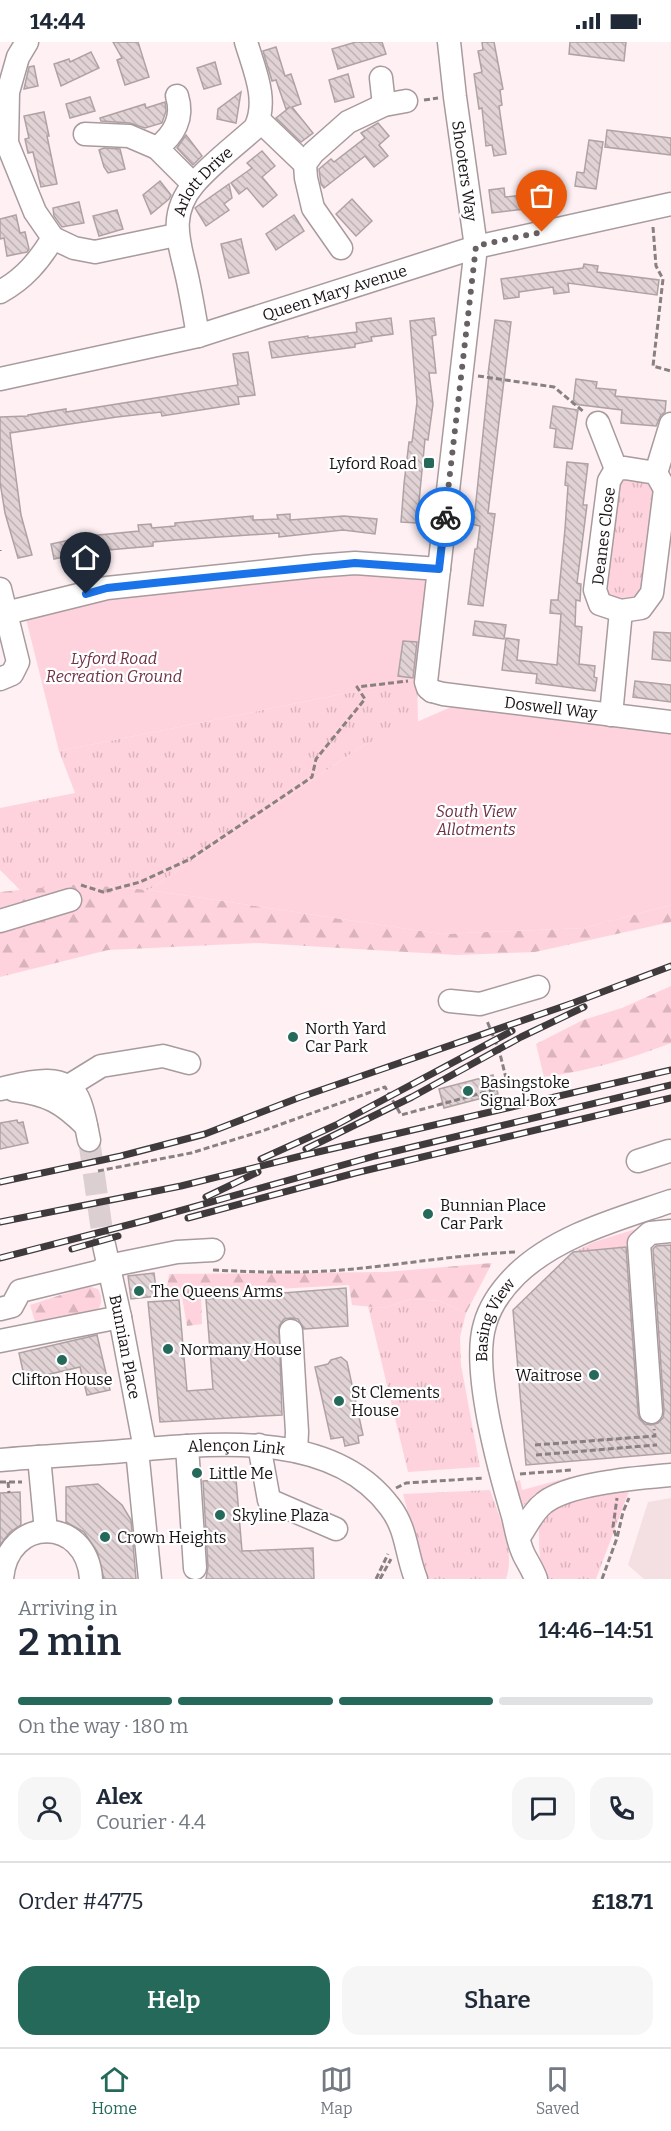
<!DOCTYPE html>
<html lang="en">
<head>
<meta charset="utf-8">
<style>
  :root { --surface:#fff; --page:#f6f6f7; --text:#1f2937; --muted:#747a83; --line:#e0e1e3; --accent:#25695b }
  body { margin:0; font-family:Bitter,serif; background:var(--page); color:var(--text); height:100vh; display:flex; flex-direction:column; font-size:22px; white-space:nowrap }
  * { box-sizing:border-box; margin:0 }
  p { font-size:20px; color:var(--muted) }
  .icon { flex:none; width:33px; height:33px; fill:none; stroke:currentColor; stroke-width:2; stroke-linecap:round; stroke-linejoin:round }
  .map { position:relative; height:1537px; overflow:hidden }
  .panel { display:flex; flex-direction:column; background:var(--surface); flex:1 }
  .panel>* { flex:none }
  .pin { position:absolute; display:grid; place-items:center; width:51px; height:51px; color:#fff; margin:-62px -26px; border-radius:50% 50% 50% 0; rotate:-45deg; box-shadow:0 0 6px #0007 }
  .pin .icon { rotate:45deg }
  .courier { position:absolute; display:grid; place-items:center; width:60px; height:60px; margin:-30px; border:4px solid #1a73e8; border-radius:50%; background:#fff; color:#222; box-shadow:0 2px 8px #0007 }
  .summary em { font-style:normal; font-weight:600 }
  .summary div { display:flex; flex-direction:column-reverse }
  .summary { display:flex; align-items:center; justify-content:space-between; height:102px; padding:0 18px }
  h1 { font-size:39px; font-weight:600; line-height:45px }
  .bar { display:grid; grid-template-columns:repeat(4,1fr); gap:9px 6px; align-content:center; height:72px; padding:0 18px }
  .bar i { height:8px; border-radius:4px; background:var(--line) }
  .bar .selected { background:var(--accent) }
  .bar p { grid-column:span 4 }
  .line { display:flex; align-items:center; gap:15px; padding:0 18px; border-top:2px solid var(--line) }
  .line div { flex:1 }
  .round { display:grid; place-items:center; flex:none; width:63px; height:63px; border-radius:18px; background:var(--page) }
  .action { display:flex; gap:12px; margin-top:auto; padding:12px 18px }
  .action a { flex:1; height:69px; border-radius:18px; background:var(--accent); color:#fff; font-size:24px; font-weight:600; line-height:69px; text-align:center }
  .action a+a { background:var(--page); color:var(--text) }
  .status { display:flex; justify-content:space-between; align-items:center; height:42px; padding:0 30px; background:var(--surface); direction:ltr }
  .status svg { height:16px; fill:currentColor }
  .menu { display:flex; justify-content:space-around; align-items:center; height:84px; border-top:2px solid var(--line); background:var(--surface); font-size:16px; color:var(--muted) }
  .menu a { display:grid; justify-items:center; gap:3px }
  .menu .selected { color:var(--accent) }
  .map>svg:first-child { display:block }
  .built { fill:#f4dfe3 }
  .grass { fill:url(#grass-tufts) }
  .forest { fill:url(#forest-firs) }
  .green { fill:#ffd3dd }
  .building { fill:url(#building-back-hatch); stroke:#afa2a5; stroke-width:1.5 }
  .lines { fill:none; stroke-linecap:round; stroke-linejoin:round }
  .minor-tunnel { stroke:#dccfd2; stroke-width:22; stroke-dasharray:22 11; stroke-linecap:butt }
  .minor-casing { stroke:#a89b9e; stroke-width:25 }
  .path { stroke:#898082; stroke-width:3; stroke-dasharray:6 3; stroke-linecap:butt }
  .minor { stroke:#fff; stroke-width:22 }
  .rail-casing { stroke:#3f3a3b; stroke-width:7 }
  .rail { stroke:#fff; stroke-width:4.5; stroke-dasharray:14; stroke-linecap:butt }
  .done { stroke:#686163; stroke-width:6; stroke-dasharray:0 10.8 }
  .route { stroke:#1a73e8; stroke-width:8 }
  .poi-dot { fill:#25695b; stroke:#fff; stroke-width:2 }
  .labels { text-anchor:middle; stroke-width:4.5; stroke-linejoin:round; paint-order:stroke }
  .street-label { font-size:16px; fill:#181415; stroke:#fff }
  .poi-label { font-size:16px; fill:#181415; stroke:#fff; text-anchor:start }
  .park-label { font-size:16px; font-style:italic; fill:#6e3245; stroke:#fff }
</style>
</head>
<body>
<div class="status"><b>14:44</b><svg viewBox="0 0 49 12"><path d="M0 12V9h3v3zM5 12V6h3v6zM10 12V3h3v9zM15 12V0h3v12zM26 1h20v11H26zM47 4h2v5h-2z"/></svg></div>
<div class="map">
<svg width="671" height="1537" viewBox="0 0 671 1537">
  <defs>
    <pattern id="grass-tufts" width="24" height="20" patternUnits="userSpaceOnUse" patternTransform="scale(1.5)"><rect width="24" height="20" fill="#ffd3dd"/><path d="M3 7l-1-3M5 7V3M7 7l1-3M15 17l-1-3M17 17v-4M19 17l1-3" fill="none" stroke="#dab4bd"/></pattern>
    <pattern id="forest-firs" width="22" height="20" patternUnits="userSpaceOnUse" patternTransform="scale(1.5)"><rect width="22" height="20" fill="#ffd3dd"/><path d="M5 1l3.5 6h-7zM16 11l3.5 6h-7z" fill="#dab4bd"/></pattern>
    <pattern id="building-back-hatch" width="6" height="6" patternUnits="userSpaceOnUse" patternTransform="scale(1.5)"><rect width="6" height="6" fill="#e0d2d5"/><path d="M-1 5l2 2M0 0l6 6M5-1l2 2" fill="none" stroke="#bfb3b6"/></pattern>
  </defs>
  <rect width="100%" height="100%" fill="#fef0f3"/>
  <polygon class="built" points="671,1456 671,1537 644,1537 628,1523 648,1460"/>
  <g class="grass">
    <polygon points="627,437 650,440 654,448 640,560 604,556 616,444 620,439"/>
    <polygon points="417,637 418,681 364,703 149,848 79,842 21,849 0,828 0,766 75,751 59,709"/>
    <polygon points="639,1186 627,1205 574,1210 594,1200"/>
    <polygon points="412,1257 440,1259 466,1271 460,1295 461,1323 480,1425 408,1430 368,1264 383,1266"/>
    <polygon points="637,1426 535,1452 523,1464 520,1465 510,1441 520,1438 522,1448 578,1433"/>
    <path d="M490,1448C499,1475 516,1508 506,1537H426L403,1452Z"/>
    <path d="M629,1449L596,1537H547C541,1528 539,1512 539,1500C539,1493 538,1484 541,1477C553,1455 606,1453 629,1449Z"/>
  </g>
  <g class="forest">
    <polygon points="79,842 149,848 441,892 584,886 671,863 671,880 535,910 456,913 258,901 108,908 0,935 0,850"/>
    <path d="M671,944V1001C630,1017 588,1029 544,1035L536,1002L583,978L622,966Z"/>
    <polygon points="492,1221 466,1271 440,1259 412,1257 383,1266 352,1263 349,1243 201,1251 202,1282 187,1284 182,1255 166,1252 169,1232 386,1230"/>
    <path d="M88,1244L98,1247C104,1258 101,1264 94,1274L36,1283L30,1263Z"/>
  </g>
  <g class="green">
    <polygon points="429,527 417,637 59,709 25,573 65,560 186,542"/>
    <polygon points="458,662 671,689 671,863 584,886 441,892 149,848 364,703"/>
  </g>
  <g class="building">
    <polygon points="113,0 138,0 149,35 125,43 117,18 122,16"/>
    <polygon points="356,0 382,0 386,12 338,27 332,7"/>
    <polygon points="482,0 494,0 503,47 500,48 502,63 499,64 506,112 494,114 492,103 486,104 482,66 479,67 474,32 482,30 478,9 483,8"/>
    <polygon points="570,0 626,0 624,19 569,12"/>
    <polygon points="276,5 285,34 291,32 301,62 292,65 313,91 301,100 276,76 290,65 286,67 276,38 272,39 263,9"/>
    <polygon points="91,10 99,26 61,44 54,22 69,17 70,20"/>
    <polygon points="215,20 221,42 204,47 197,26"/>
    <polygon points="34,24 38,44 24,47 29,25"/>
    <polygon points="348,32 354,55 335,60 329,38"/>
    <polygon points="241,50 236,81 217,77 218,67"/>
    <polygon points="90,55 95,69 70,76 66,62"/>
    <polygon points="165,60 166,69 162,81 145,86 130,81 101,79 100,76 145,62 146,66"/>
    <polygon points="44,70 49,94 47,94 57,142 41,145 33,110 28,111 25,97 29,96 24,74"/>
    <polygon points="378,81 389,94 379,103 388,114 374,125 365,114 324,146 321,142 319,127 331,117 334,120 365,96 361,91"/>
    <polygon points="607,88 671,96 671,113 605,105"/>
    <polygon points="186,93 202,114 193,123 177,106"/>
    <polygon points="589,98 603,100 596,147 575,144 577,130 584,131"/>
    <polygon points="104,106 120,107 125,127 108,131 104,125 99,108"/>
    <polygon points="262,109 275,124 262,135 277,153 263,165 247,146 239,152 231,141 252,126 247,121"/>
    <polygon points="160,139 171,153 169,157 151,172 143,153"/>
    <polygon points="556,140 558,163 492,171 489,148 504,146 505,155 542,151 541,142"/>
    <polygon points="229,142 232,156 224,162 229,168 206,184 195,166"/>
    <polygon points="352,157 372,179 356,194 336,172"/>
    <polygon points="79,160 84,181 62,185 54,174 53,166"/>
    <polygon points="117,168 123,187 99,194 93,174"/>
    <polygon points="16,173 20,191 25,190 29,207 27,210 7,214 4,196 0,197 0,177"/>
    <polygon points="294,173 304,189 276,208 266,192"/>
    <polygon points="241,197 249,231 229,236 221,202"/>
    <polygon points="584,222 598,224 597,230 659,238 657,253 568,241 569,250 554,252 553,245 519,250 519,255 504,257 501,237 583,226"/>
    <polygon points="391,276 393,292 371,295 372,299 355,302 355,305 272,316 269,300 308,294 308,296 357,290 356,281"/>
    <polygon points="434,276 436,293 432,294 436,331 429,331 433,362 428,398 425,397 417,481 401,480 404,442 409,400 412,400 417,360 410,279"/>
    <polygon points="495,278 511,280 488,471 495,472 483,564 468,562 475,507 477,507 480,484 471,482 473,469 475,469 489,333 488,332"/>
    <polygon points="248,310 255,353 238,355 239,362 162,374 161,370 117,375 10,391 21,473 32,513 18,516 5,471 0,440 0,375 28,374 28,373 66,367 66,370 238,343 233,312"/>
    <polygon points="576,337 597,340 596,346 616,348 615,354 666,359 665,370 661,373 656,384 621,381 622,368 573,362"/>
    <polygon points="553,364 578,368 572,407 554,405 556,387 550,386"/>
    <polygon points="567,420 588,422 583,463 587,463 577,541 581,542 580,559 576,558 575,584 582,585 579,622 595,624 594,635 597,636 595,649 536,641 537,632 502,628 506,596 519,598 517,618 557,623 561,572 550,571 551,558 558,558 565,487 568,444 565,443"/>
    <polygon points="290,472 290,478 344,474 377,477 375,492 343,488 279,495 279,491 176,498 153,500 153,504 85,510 54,517 51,502 88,494 139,489 138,483 151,482 152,486 175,484 175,481 253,474 253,478 278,477 277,473"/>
    <polygon points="475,579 506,583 504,597 473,593"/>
    <polygon points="654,590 671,591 671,619 652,617"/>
    <polygon points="403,599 417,600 413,636 398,634"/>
    <polygon points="635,639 671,643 671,660 633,655"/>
    <polygon points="493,1033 498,1052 444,1066 439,1047"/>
    <polygon points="17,1078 18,1081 23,1080 28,1101 0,1107 0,1081"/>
    <polygon points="671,1203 671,1411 526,1423 513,1268 573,1210 626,1205 638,1371 640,1377 645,1382 651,1383 658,1381 663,1376 664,1369 653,1207 656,1204"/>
    <polygon points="154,1231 157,1254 131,1257 128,1234"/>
    <polygon points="346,1246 348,1284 304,1287 298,1277 291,1276 284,1277 279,1284 282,1373 160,1380 148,1260 179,1258 187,1349 213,1347 206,1257"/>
    <polygon points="97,1293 110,1348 87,1353 80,1325 25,1338 19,1311"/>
    <polygon points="341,1315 347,1320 363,1393 358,1394 359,1401 345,1404 343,1395 331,1397 315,1325 328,1322 331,1318"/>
    <polygon points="236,1437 242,1509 313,1506 314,1537 206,1537 208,1525 203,1439"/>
    <polygon points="98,1442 122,1463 131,1478 136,1537 104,1537 97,1509 84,1490 66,1480 66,1445"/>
    <polygon points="20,1450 21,1483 10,1490 0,1503 0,1451"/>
  </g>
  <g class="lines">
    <polyline class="minor-tunnel" points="89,1098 104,1203"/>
    <defs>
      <g id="minor">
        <polyline points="27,0 18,15 8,50 7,101 35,170 53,196 74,206 95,210 176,193"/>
        <polyline points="381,36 384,63"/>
        <polyline points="259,78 305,122"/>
        <path d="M85,92L129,94L157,106C174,93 184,76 177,54"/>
        <polyline points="157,106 193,142"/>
        <polyline points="341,206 313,166 306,136 305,122 313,111 348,80 384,63 406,59"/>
        <path d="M0,250C24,237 39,219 53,196"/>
        <path id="s1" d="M198,294C195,276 192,258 188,239C181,204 166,175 194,142C211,122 235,104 255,86C269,59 254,27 246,0"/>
        <path id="s2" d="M0,337L198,294L476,205L671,162"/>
        <polyline points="598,381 616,427"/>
        <polygon points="625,426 656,431 665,447 652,551 641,566 621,569 600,562 595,548 609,439 616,427"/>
        <polyline points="656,431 671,382"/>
        <polyline points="0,547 18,620 12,632 0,637"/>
        <polyline points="6,571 107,546 315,524 355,521 439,527"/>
        <polyline points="432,649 428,646 426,640 476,205 455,55 449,0"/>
        <path id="s3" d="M432,649L443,652L671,680"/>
        <polyline points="611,673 621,569"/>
        <polyline points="0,879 70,858"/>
        <polyline points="450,959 480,962 538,945"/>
        <polyline points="67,1045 101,1024 163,1014 189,1021"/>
        <path d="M0,1047C23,1042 64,1028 78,1056C84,1068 86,1084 89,1098"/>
        <path d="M14,1048C47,1052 62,1060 86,1084"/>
        <polyline points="638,1119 669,1109"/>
        <path id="s4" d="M104,1203L120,1275L145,1407"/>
        <polyline points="0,1267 12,1264 20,1249 98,1230 108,1224 177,1210 213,1208"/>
        <polyline points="291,1289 297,1390 296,1409"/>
        <polyline points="0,1299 120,1275"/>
        <polyline points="651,1370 639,1201 650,1191 671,1189"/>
        <polyline points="259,1403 269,1458 336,1487"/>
        <polyline points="187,1404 195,1526"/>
        <polyline points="137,1408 150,1537"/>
        <polyline points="39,1415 46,1489"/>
        <path id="s5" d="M0,1418C45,1414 91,1412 136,1408C218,1401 334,1389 390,1465C407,1487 406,1512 416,1537"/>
        <path d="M519,1495C527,1484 533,1469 544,1461C569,1441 638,1436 671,1433"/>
        <path d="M2,1537C7,1473 87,1474 91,1537"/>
        <path id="s6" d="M536,1537C533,1528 528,1521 524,1513C518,1501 516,1486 513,1474C499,1427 471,1327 485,1282C490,1264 503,1246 516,1233C557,1193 619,1177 671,1159"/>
      </g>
    </defs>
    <use href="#minor" class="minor-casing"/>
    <g class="path">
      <polyline points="424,58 438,56"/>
      <polyline points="653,185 656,224 663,237 653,324 671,329"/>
      <polyline points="478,334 554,345 584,370"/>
      <polyline points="0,508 0,509"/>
      <polyline points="81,843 103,850 140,840 190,817 312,735 316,717 365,657 357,645 408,639"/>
      <polyline points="98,1129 191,1111 262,1089 385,1045 401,1073 508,1044 499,1008 487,979"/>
      <path d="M213,1228C252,1230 290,1231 328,1229C390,1225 452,1213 515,1210"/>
      <polyline points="535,1403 655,1394 654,1387"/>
      <polyline points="536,1413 657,1403"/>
      <polyline points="520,1432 571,1428"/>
      <polyline points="0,1440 22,1440"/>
      <polyline points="8,1440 9,1451"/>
      <polyline points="396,1446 406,1441 484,1436"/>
      <polyline points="616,1494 613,1485 617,1456"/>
      <polyline points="376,1537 388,1512"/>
      <polyline points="380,1537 391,1517"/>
      <polyline points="602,1537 617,1496 623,1470 629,1456"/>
    </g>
    <use href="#minor" class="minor"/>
    <defs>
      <g id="rail">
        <polyline points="306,1107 412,1055 521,995 584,965"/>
        <polyline points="261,1117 336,1083 512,989"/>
        <polyline points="0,1140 121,1114 205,1092 298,1056 573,961 671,924"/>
        <polyline points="206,1155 258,1130"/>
        <polyline points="188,1176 355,1131 671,1056"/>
        <polyline points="0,1180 181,1144 305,1113 671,1028"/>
        <polyline points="72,1207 118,1194"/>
        <polyline points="0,1216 147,1178 375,1114 671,1043"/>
      </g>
    </defs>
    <use href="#rail" class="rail-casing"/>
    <use href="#rail" class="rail"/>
  </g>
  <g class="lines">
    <polyline class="done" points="445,475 476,204 542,190"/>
    <polyline class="route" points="86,552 107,546 154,541 355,521 439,527 445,475"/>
  </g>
  <g class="poi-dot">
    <rect x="423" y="415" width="12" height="12" rx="3"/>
    <circle cx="293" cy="995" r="6"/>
    <circle cx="468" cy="1049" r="6"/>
    <circle cx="428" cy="1172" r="6"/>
    <circle cx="139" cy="1249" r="6"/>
    <circle cx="168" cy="1307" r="6"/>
    <circle cx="62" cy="1318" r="6"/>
    <circle cx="594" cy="1333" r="6"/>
    <circle cx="339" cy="1359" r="6"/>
    <circle cx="197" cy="1431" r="6"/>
    <circle cx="220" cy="1473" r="6"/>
    <circle cx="105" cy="1495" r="6"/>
  </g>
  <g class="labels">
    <g class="street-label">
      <text transform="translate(465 129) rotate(82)" y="6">Shooters Way</text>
      <text dy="6" stroke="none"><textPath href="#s1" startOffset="165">Arlott Drive</textPath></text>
      <text dy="6" stroke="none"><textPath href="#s2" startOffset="346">Queen Mary Avenue</textPath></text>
      <text transform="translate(603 494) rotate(-83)" y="6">Deanes Close</text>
      <text dy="6" stroke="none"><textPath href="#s3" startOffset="120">Doswell Way</textPath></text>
      <text dy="6" stroke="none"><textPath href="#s6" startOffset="270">Basing View</textPath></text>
      <text dy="6" stroke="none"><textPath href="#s4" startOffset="104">Bunnian Place</textPath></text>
      <text dy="6" stroke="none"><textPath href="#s5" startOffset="237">Alençon Link</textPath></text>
    </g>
    <g class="poi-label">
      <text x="417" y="427" text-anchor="end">Lyford Road</text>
      <text x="305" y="992">North Yard<tspan x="305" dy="18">Car Park</tspan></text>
      <text x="480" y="1046">Basingstoke<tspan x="480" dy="18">Signal Box</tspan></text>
      <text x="440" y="1169">Bunnian Place<tspan x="440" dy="18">Car Park</tspan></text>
      <text x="151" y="1255">The Queens Arms</text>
      <text x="180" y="1313">Normany House</text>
      <text x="582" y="1339" text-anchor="end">Waitrose</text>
      <text x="62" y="1343" text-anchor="middle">Clifton House</text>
      <text x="351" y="1356">St Clements<tspan x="351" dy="18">House</tspan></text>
      <text x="209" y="1437">Little Me</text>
      <text x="232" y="1479">Skyline Plaza</text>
      <text x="117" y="1501">Crown Heights</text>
    </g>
    <g class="park-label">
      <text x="114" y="622">Lyford Road<tspan x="114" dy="18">Recreation Ground</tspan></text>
      <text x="476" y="775">South View<tspan x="476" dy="18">Allotments</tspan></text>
    </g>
  </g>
</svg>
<div class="pin" style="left:542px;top:190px;background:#ea580c"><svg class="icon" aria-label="bag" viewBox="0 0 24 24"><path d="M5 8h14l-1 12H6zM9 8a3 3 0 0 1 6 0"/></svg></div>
<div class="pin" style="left:86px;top:552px;background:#1f2937"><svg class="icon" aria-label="home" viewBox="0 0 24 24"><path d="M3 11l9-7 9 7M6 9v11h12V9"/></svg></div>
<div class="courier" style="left:445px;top:475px"><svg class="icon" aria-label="bike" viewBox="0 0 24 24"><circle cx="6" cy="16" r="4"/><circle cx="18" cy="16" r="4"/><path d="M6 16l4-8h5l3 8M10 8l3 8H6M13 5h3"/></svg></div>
</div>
<section class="panel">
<div class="summary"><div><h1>2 min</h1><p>Arriving in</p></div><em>14:46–14:51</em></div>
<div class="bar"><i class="selected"></i><i class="selected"></i><i class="selected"></i><i></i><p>On the way · 180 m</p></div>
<div class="line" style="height:108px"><a class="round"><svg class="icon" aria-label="person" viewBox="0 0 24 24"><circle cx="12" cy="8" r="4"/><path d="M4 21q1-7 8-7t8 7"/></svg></a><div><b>Alex</b><p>Courier · 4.4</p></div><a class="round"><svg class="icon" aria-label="chat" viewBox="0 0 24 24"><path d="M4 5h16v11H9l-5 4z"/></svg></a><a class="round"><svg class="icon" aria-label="phone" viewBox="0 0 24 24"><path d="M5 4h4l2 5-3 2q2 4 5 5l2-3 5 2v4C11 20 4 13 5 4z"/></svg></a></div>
<div class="line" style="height:78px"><div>Order #4775</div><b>£18.71</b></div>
<div class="action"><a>Help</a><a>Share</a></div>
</section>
<nav class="menu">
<a class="selected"><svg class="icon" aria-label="home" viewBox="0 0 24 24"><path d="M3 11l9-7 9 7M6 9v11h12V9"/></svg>Home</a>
<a><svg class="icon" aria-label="map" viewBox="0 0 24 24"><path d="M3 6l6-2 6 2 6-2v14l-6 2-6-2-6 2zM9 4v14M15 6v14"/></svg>Map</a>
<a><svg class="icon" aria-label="saved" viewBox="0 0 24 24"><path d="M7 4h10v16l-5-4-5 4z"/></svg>Saved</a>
</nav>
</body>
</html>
